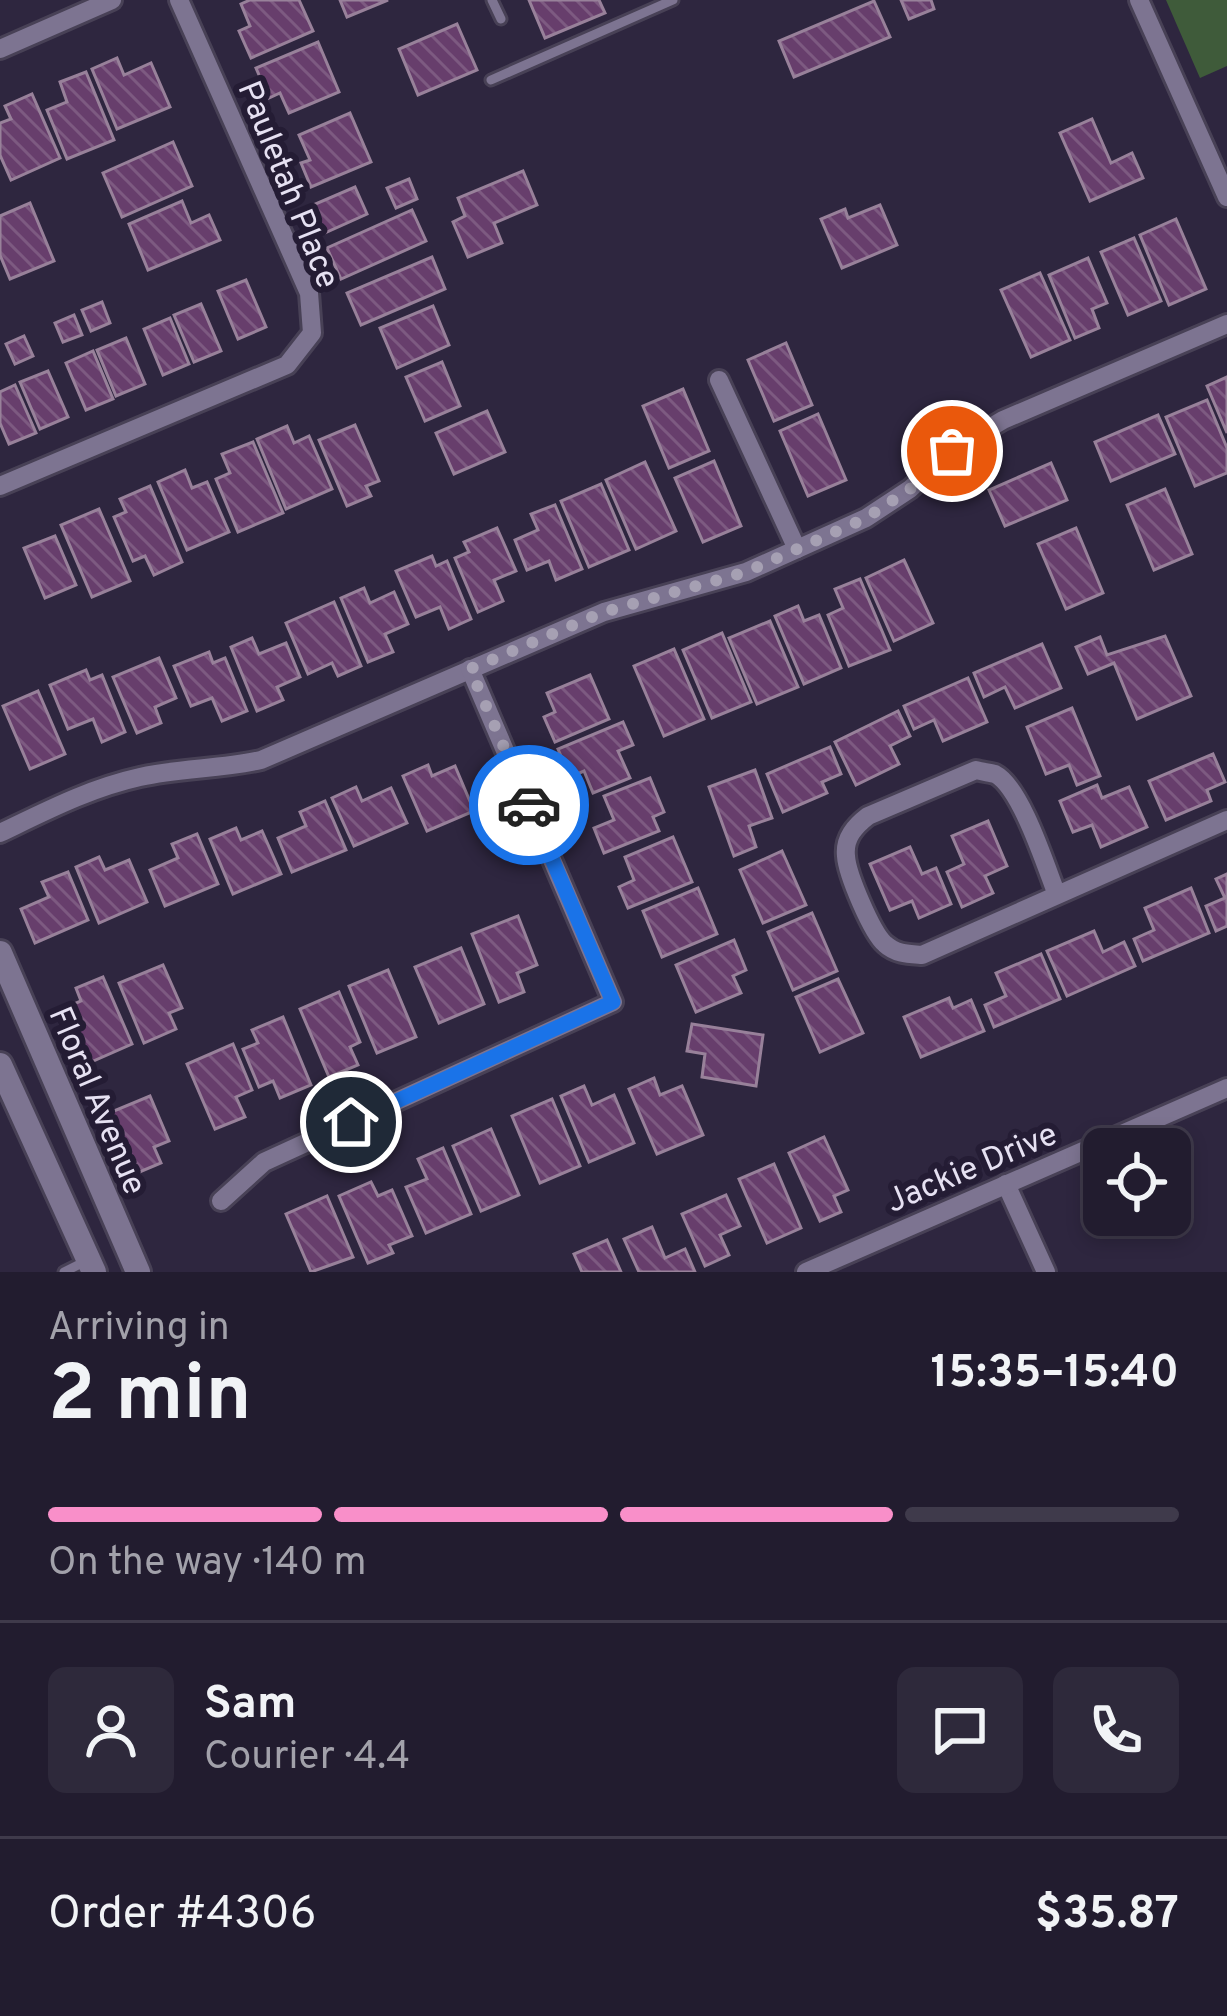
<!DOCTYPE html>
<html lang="en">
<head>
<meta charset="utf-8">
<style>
  :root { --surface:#221c2f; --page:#2e293b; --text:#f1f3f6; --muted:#a2a1aa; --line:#3f3a4b; --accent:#f98fc9 }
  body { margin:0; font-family:Overpass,sans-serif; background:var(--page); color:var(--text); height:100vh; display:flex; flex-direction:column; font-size:45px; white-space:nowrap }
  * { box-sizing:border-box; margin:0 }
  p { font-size:39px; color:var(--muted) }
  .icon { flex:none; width:66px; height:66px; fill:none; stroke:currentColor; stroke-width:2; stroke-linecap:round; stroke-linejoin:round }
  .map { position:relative; height:1272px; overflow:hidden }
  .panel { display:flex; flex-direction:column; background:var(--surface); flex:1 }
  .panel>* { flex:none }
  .tools { position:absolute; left:1083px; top:1128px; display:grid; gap:24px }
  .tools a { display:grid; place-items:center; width:108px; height:108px; border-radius:18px; background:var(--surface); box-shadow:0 6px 18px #0003,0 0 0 3px var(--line); font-size:60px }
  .pin { position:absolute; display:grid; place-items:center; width:102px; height:102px; color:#fff; margin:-51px; border:6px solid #fff; border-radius:50%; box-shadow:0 3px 12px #0007 }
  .courier { position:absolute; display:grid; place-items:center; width:120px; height:120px; margin:-60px; border:9px solid #1a73e8; border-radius:50%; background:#fff; color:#222; box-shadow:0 3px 15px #0007 }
  .summary em { font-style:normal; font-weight:700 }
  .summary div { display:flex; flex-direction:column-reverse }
  .summary { display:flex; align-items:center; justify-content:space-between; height:204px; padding:0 48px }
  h1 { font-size:78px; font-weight:700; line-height:90px }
  .bar { display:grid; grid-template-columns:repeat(4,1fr); gap:18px 12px; align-content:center; height:144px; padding:0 48px }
  .bar i { height:15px; border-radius:9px; background:var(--line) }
  .bar .active { background:var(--accent) }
  .bar p { grid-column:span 4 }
  .line { display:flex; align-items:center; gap:30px; padding:0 48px; border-top:3px solid var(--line) }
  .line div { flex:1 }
  .round { display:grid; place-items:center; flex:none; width:126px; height:126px; border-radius:18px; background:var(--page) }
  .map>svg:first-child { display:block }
  .grass { fill:#3f5b3a }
  .building { fill:url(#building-back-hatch); stroke:#98819a; stroke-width:3 }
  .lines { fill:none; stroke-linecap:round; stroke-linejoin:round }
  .service-casing { stroke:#484156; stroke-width:15 }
  .minor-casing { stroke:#484156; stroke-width:24 }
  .tertiary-casing { stroke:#484156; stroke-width:30 }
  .service { stroke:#7d7491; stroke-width:9 }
  .minor { stroke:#7d7491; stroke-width:18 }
  .tertiary { stroke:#7d7491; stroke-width:24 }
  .done { stroke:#a6a0b3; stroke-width:12; stroke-dasharray:0 21.6 }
  .route { stroke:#1a73e8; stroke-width:15 }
  .labels { text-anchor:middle; stroke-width:12; stroke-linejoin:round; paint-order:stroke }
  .street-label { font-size:33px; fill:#e6e1f2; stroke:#241c34 }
</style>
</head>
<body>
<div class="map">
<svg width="1227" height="1272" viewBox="0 0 1227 1272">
  <defs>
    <pattern id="building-back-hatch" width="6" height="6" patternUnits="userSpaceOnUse" patternTransform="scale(3)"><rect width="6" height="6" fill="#673e6c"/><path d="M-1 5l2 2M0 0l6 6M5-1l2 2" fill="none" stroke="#7d5a81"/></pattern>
  </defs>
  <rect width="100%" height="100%" fill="#2e263f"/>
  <polygon class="grass" points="1166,0 1227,0 1227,66 1200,78"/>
  <g class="building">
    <polygon points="250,0 299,0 313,31 251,58 239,31 250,26 241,4"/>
    <polygon points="340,0 388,0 347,17"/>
    <polygon points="529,0 599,0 605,13 545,38"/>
    <polygon points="901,0 931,0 934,9 909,19"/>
    <polygon points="874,1 890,37 794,77 779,41"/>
    <polygon points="457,24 477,70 418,95 399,49"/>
    <polygon points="318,42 339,92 289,113 280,93 269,98 256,68"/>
    <polygon points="117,58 124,75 151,63 170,107 117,129 92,69"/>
    <polygon points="86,72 114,140 67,159 47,110 67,102 60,82"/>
    <polygon points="32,94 60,158 11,180 0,155 0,123 11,119 5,106"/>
    <polygon points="350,113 371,162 311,187 301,163 310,160 299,135"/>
    <polygon points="1092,119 1111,163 1132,153 1143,178 1090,201 1060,133"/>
    <polygon points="173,142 192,186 122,217 103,173"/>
    <polygon points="523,171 537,205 494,223 502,243 468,257 453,222 465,216 458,198"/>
    <polygon points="409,179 417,199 396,208 387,188"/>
    <polygon points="355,187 367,214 318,236 306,208"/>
    <polygon points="182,201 191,223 209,215 220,240 148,270 129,224"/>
    <polygon points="30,203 54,261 10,279 0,255 0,216"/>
    <polygon points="880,205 897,245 842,268 821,219 845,209 848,218"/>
    <polygon points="412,210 426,241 341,279 327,248"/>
    <polygon points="1176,219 1206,289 1169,305 1140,235"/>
    <polygon points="1134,238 1161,301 1128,315 1101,252"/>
    <polygon points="432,257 445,289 361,325 347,293"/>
    <polygon points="1088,258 1107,303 1092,309 1099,328 1075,338 1049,275"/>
    <polygon points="1040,273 1070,340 1031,357 1001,290"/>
    <polygon points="246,280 266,327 238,339 218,291"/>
    <polygon points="102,302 110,323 91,331 82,310"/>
    <polygon points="201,304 221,351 194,362 174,315"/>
    <polygon points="433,306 449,345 397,368 380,328"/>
    <polygon points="74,315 82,335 63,342 55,323"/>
    <polygon points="170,318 189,364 163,375 144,329"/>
    <polygon points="24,336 33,356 15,364 6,344"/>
    <polygon points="126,338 145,384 116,396 97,350"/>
    <polygon points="786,343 812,405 774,421 748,360"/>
    <polygon points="93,351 113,399 86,410 66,363"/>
    <polygon points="442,362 460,406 425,421 406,377"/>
    <polygon points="48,371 68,417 40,429 20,382"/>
    <polygon points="1227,377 1227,433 1207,386"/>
    <polygon points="15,385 36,433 9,444 0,423 0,392"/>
    <polygon points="683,389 709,451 669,468 643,406"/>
    <polygon points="1207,400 1227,448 1227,473 1195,486 1166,417"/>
    <polygon points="487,411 505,452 454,474 436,433"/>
    <polygon points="818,414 846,480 808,496 780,431"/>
    <polygon points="1158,415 1175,454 1111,481 1095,442"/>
    <polygon points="355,425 379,481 366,486 371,496 347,506 319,440"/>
    <polygon points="287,426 294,443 309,436 332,489 286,509 257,439"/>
    <polygon points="253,442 283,513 238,532 216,479 230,473 222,454"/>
    <polygon points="714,461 741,526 703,542 675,478"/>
    <polygon points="645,462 676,531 636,549 606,480"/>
    <polygon points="1051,463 1067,500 1005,526 989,490"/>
    <polygon points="185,470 192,488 207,482 229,532 187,550 158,482"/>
    <polygon points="601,484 629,550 589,567 561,501"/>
    <polygon points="150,486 182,562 154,575 145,556 133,561 114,517 126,512 120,499"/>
    <polygon points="1165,489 1192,554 1154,570 1127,505"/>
    <polygon points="555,505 582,569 556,580 549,561 527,570 515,540 538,530 531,514"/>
    <polygon points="99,509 130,581 92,597 61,525"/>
    <polygon points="497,528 516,571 494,580 503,601 478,612 455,558 469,552 464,542"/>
    <polygon points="1076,528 1103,593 1066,609 1038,544"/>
    <polygon points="55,536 76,585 45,598 24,548"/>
    <polygon points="432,556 436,566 447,561 471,619 449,629 440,607 416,617 396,571"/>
    <polygon points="904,560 933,623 894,641 866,578"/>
    <polygon points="860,579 890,650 849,666 828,615 843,608 835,589"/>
    <polygon points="364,588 370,603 394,592 408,624 385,634 393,652 368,662 341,598"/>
    <polygon points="334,602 361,666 338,676 332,663 308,674 286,623"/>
    <polygon points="798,606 804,621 819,615 841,668 804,684 775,616"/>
    <polygon points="770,621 798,687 757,704 729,638"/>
    <polygon points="722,633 751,702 712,718 683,650"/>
    <polygon points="1165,636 1191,696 1137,719 1114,663 1088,674 1076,647 1100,637 1107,655"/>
    <polygon points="252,638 259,654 286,643 300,677 277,687 283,700 257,711 231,647"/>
    <polygon points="1042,644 1061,688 1015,708 1005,687 984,697 974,673"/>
    <polygon points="674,649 704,719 664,736 634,666"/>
    <polygon points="209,652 213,663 225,658 247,711 222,721 212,698 191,706 174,666"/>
    <polygon points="159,658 176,698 155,707 161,723 137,733 113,677"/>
    <polygon points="86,670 90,680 102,675 125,732 102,742 93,719 68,729 50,685"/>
    <polygon points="590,675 609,719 555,742 544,717 555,712 547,693"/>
    <polygon points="968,678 987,722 943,741 934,720 914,729 904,706"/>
    <polygon points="38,691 65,754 30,769 3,706"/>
    <polygon points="1072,708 1100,776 1077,785 1069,765 1046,774 1027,727"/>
    <polygon points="898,711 910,736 890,746 899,764 856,785 835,742"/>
    <polygon points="623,722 633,745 618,751 630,778 593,793 584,771 570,777 558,749"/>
    <polygon points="830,747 841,774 822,782 827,793 783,812 767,774"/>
    <polygon points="1213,754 1225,782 1207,790 1211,801 1166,820 1149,781"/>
    <polygon points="428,765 432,776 455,766 474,811 427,831 403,776"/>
    <polygon points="755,770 772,818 749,826 756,847 734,856 709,787"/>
    <polygon points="650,778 664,812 653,817 659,831 604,853 594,828 614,820 604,796"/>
    <polygon points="1097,785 1102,798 1129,787 1147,827 1101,847 1092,825 1073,832 1060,801"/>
    <polygon points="356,787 362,801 391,788 407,823 354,846 332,798"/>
    <polygon points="325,801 346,850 292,872 278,838 306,826 300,812"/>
    <polygon points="988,821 1007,866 985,876 993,893 962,907 947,872 964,864 952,836"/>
    <polygon points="236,828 241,840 262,831 281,874 233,894 210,839"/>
    <polygon points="197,834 218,884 165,906 150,870 178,858 172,844"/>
    <polygon points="673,837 692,882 628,908 619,887 634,880 625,857"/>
    <polygon points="910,847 922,874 936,868 951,904 919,918 912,901 890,910 870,864"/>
    <polygon points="782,851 806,905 763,923 740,870"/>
    <polygon points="99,857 105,870 129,860 147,902 99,923 76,867"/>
    <polygon points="68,872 88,920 35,943 21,909 49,897 42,882"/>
    <polygon points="1227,874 1227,926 1216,931 1206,906 1225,898 1216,879"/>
    <polygon points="698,888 717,934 662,957 643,911"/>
    <polygon points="1191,888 1209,933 1143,961 1134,939 1154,930 1145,908"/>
    <polygon points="812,913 837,971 793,990 768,932"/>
    <polygon points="518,916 537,965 517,973 524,992 499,1002 472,934"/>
    <polygon points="1094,931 1103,952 1124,942 1135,966 1067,996 1047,951"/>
    <polygon points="734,940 746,970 733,976 741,993 696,1012 676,965"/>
    <polygon points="461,948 484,1004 439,1023 415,967"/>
    <polygon points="1041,954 1060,999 994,1027 985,1005 1006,996 996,973"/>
    <polygon points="163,965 182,1008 169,1013 176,1029 144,1043 119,983"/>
    <polygon points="388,970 416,1037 377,1053 349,986"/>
    <polygon points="103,977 132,1044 91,1062 67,1007 81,1001 76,988"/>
    <polygon points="838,979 863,1033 820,1052 796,997"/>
    <polygon points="339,992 360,1042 350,1047 358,1065 329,1077 300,1009"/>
    <polygon points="949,998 953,1008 971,1000 984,1031 921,1057 904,1017"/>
    <polygon points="283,1017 311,1085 280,1098 273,1081 259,1087 243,1049 258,1043 252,1030"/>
    <polygon points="692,1024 763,1035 756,1086 702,1077 705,1054 687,1051"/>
    <polygon points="233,1044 252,1090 236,1097 245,1117 215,1129 187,1064"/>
    <polygon points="654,1078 660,1095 682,1086 703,1135 657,1154 629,1089"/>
    <polygon points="584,1086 592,1105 614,1095 634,1143 589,1162 561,1096"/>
    <polygon points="150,1096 169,1141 154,1147 161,1163 130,1176 104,1115"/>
    <polygon points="552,1099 580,1166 540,1183 512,1116"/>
    <polygon points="491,1129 519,1195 481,1211 453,1146"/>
    <polygon points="824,1137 848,1190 834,1196 841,1212 820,1221 789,1153"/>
    <polygon points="443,1148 471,1214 426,1233 406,1187 427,1179 418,1159"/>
    <polygon points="774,1164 801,1228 767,1243 739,1179"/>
    <polygon points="371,1182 378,1196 392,1190 412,1236 389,1245 393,1253 368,1263 339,1196"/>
    <polygon points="726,1195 740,1226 720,1235 729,1255 705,1266 682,1214"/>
    <polygon points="327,1196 353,1257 311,1272 286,1214"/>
    <polygon points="652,1227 665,1258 685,1249 695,1272 639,1272 624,1239"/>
    <polygon points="607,1240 621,1272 582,1272 574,1254"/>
  </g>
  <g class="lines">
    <defs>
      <g id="service">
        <polyline points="492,0 501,19"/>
        <polyline points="491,80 673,0"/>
        <polyline points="64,1272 88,1260"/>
      </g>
      <g id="minor">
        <polyline points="1139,0 1227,197"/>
        <polyline points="0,49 112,0"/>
        <polyline points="719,380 797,549"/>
        <polyline points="0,486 287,365 312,333 309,293 179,0"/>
        <path d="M0,833C46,811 90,788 140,777C180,768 221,769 261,760L604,612L746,572L866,518L910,489L951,451L1003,420L1227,324"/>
        <path d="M1057,895C1046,867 1021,787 995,774C991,773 979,771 976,770L868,816C855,826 844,838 846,856C847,874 872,933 885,944C896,954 908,954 922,955L1227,820"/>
        <polyline points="1006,1184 1046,1272"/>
        <polyline points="221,1201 264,1162 613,1002 470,669"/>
        <polyline points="806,1272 1227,1088"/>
      </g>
      <g id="tertiary">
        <polyline points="0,953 138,1272"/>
        <polyline points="0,1065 94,1272"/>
      </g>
    </defs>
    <use href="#service" class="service-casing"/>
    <use href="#minor" class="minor-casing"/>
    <use href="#tertiary" class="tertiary-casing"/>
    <use href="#service" class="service"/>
    <use href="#minor" class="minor"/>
    <use href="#tertiary" class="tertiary"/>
  </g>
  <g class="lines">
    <polyline class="done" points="529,805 470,669 604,612 746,572 866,518 910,489 952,451"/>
    <polyline class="route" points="351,1122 613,1002 529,805"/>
  </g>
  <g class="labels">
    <g class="street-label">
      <text transform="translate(290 184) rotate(68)" y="12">Pauletah Place</text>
      <text transform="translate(99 1100) rotate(67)" y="12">Floral Avenue</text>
      <text transform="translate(971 1166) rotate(-23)" y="12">Jackie Drive</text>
    </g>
  </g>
</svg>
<div class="tools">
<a><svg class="icon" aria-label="locate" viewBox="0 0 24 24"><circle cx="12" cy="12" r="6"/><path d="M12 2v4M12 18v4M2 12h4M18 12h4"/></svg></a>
</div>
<div class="pin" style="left:952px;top:451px;background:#ea580c"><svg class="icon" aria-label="bag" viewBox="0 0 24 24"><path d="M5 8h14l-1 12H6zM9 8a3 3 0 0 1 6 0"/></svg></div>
<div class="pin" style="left:351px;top:1122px;background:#1f2937"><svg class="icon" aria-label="home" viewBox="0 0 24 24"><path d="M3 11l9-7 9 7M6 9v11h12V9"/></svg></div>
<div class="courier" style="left:529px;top:805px"><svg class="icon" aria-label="car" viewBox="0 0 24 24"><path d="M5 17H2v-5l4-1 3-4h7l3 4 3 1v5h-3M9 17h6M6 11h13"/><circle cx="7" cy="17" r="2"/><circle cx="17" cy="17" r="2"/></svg></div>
</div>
<section class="panel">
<div class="summary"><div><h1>2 min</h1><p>Arriving in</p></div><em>15:35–15:40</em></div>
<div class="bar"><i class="active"></i><i class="active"></i><i class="active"></i><i></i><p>On the way · 140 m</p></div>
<div class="line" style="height:216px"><a class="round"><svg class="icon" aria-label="person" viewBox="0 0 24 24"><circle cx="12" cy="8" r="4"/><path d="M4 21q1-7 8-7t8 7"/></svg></a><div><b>Sam</b><p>Courier · 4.4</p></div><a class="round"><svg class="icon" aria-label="chat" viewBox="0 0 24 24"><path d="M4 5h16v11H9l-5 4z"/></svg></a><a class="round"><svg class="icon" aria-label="phone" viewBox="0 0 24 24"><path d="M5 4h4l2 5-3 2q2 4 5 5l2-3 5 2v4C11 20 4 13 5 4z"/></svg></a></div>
<div class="line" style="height:156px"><div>Order #4306</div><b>$35.87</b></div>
</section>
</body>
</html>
